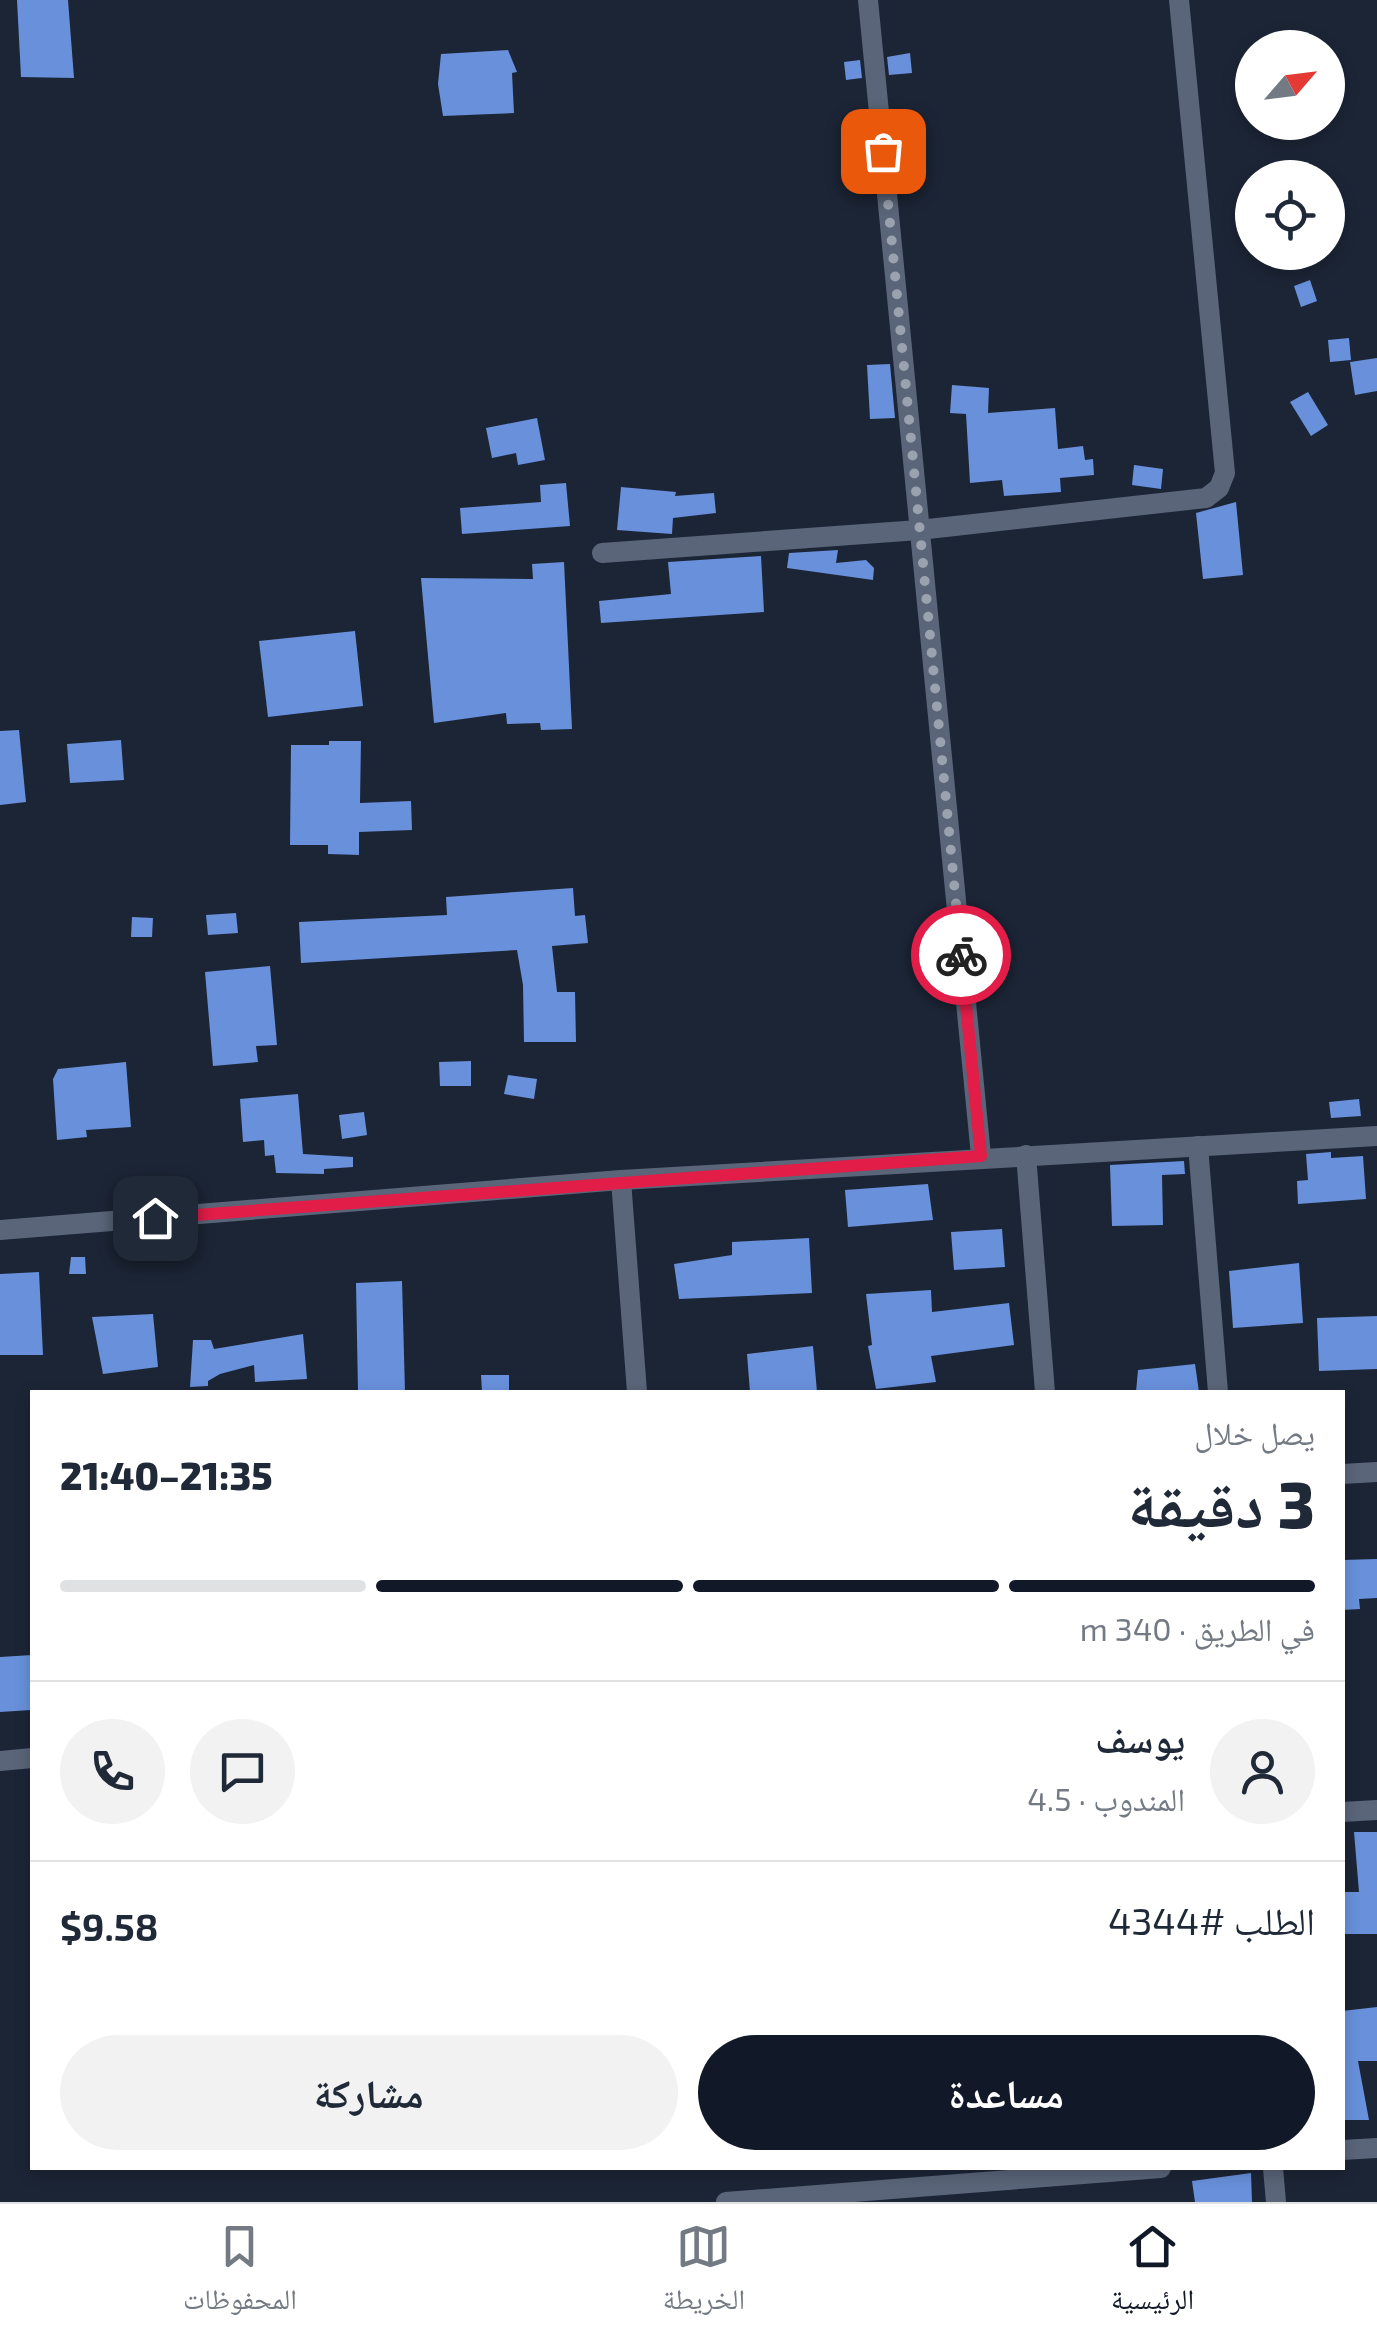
<!DOCTYPE html>
<html lang="ar">
<head>
<meta charset="utf-8">
<style>
  :root { --surface:#fff; --page:#f2f2f3; --text:#1f2937; --muted:#747a83; --line:#e0e1e3; --accent:#111827 }
  body { margin:0; font-family:"Exo 2","Noto Naskh Arabic",sans-serif; background:var(--page); color:var(--text); direction:rtl; height:100vh; display:flex; flex-direction:column; font-size:38px; white-space:nowrap }
  * { box-sizing:border-box; margin:0 }
  p { font-size:32px; color:var(--muted) }
  .icon { flex:none; width:55px; height:55px; fill:none; stroke:currentColor; stroke-width:2; stroke-linecap:round; stroke-linejoin:round }
  .map { position:relative; flex:1; overflow:hidden; direction:ltr }
  .drawer { position:absolute; left:30px; top:1390px; width:1315px; height:780px; display:flex; flex-direction:column; background:var(--surface); border-radius:0px; box-shadow:0 5px 15px #0003; direction:rtl }
  .drawer>* { flex:none }
  .needle { width:65px; rotate:62deg }
  .tools { position:absolute; left:1235px; top:30px; display:grid; gap:20px }
  .tools a { display:grid; place-items:center; width:110px; height:110px; border-radius:50%; background:var(--surface); box-shadow:0 5px 15px #0003; font-size:50px }
  .pin { position:absolute; display:grid; place-items:center; width:85px; height:85px; color:#fff; margin:-42px; border-radius:20px; box-shadow:0 5px 15px #0006 }
  .courier { position:absolute; display:grid; place-items:center; width:100px; height:100px; margin:-50px; border:8px solid #e11d48; border-radius:50%; background:#fff; color:#222; box-shadow:0 2px 12px #0007 }
  .summary em { font-style:normal; font-weight:800 }
  .summary div { display:flex; flex-direction:column-reverse }
  .summary { display:flex; align-items:center; justify-content:space-between; height:170px; padding:0 30px }
  h1 { font-size:65px; font-weight:800; line-height:75px }
  .bar { display:grid; grid-template-columns:repeat(4,1fr); gap:15px 10px; align-content:center; height:120px; padding:0 30px }
  .bar i { height:12px; border-radius:8px; background:var(--line) }
  .bar .on { background:var(--accent) }
  .bar p { grid-column:span 4 }
  .line { display:flex; align-items:center; gap:25px; padding:0 30px; border-top:2px solid var(--line) }
  .line div { flex:1 }
  .round { display:grid; place-items:center; flex:none; width:105px; height:105px; border-radius:52px; background:var(--page) }
  .cta { display:flex; gap:20px; margin-top:auto; padding:20px 30px }
  .cta a { flex:1; height:115px; border-radius:60px; background:var(--accent); color:#fff; font-size:40px; font-weight:800; line-height:115px; text-align:center }
  .cta a+a { background:var(--page); color:var(--text) }
  .tabs { display:flex; justify-content:space-around; align-items:center; height:140px; border-top:2px solid var(--line); background:var(--surface); font-size:28px; color:var(--muted) }
  .tabs a { display:grid; justify-items:center; gap:5px }
  .tabs .on { color:var(--accent) }
  .map>svg:first-child { display:block }
  .building { fill:#6890db }
  .lines { fill:none; stroke-linecap:round; stroke-linejoin:round }
  .minor { stroke:#5a6579; stroke-width:20 }
  .done { stroke:#9aa2af; stroke-width:10; stroke-dasharray:0 18 }
  .route { stroke:#e11d48; stroke-width:12 }
</style>
</head>
<body>
<div class="map">
<svg width="1377" height="2202" viewBox="0 0 1377 2202">
  <rect width="100%" height="100%" fill="#1c2536"/>
  <g class="building">
    <polygon points="17,0 68,0 74,78 21,77"/>
    <polygon points="508,50 517,72 512,73 514,113 443,116 438,84 441,54"/>
    <polygon points="910,53 912,73 889,75 887,57"/>
    <polygon points="860,60 862,78 846,80 844,62"/>
    <polygon points="1310,280 1317,301 1301,307 1294,286"/>
    <polygon points="1349,338 1351,360 1330,362 1328,340"/>
    <polygon points="1377,358 1377,391 1355,395 1350,362"/>
    <polygon points="890,364 895,418 870,419 867,365"/>
    <polygon points="952,385 989,388 988,413 1055,408 1058,449 1083,446 1085,460 1093,459 1094,475 1060,478 1061,492 1004,496 1002,480 970,483 966,414 950,413"/>
    <polygon points="1308,392 1328,425 1311,436 1290,402"/>
    <polygon points="537,418 545,460 518,465 516,453 492,458 486,428"/>
    <polygon points="1134,465 1163,469 1161,489 1132,485"/>
    <polygon points="566,483 570,526 462,534 460,508 541,502 540,485"/>
    <polygon points="621,487 676,492 675,496 714,493 716,513 673,518 672,534 617,530"/>
    <polygon points="1236,502 1243,575 1203,579 1196,513"/>
    <polygon points="838,550 836,563 866,560 874,568 873,580 787,568 789,553"/>
    <polygon points="761,556 764,612 601,623 599,601 671,594 668,562"/>
    <polygon points="564,562 572,729 541,730 540,723 507,724 506,713 434,723 421,578 533,579 532,564"/>
    <polygon points="355,631 363,706 268,717 259,641"/>
    <polygon points="19,730 26,802 0,805 0,731"/>
    <polygon points="121,740 124,780 70,783 67,744"/>
    <polygon points="329,741 361,741 360,803 411,801 412,830 359,832 359,855 328,854 328,845 290,845 291,745 329,745"/>
    <polygon points="573,888 575,916 585,915 588,943 552,946 557,992 575,992 576,1042 524,1042 523,985 517,950 301,963 299,922 447,915 446,897"/>
    <polygon points="236,913 238,933 208,935 206,915"/>
    <polygon points="132,917 153,918 152,937 131,937"/>
    <polygon points="270,966 277,1045 256,1046 258,1062 213,1066 205,972"/>
    <polygon points="471,1061 471,1086 440,1086 439,1062"/>
    <polygon points="126,1062 131,1127 86,1130 87,1137 57,1140 53,1079 58,1069"/>
    <polygon points="508,1075 537,1079 534,1099 504,1094"/>
    <polygon points="298,1094 303,1154 353,1157 353,1167 324,1169 324,1174 276,1173 274,1155 265,1156 264,1140 243,1142 240,1099"/>
    <polygon points="1359,1099 1361,1116 1331,1118 1329,1102"/>
    <polygon points="364,1112 367,1135 342,1139 339,1115"/>
    <polygon points="1331,1152 1331,1158 1363,1156 1366,1199 1298,1204 1297,1181 1308,1180 1306,1154"/>
    <polygon points="1184,1161 1185,1174 1162,1175 1163,1225 1112,1226 1110,1165"/>
    <polygon points="928,1184 933,1220 848,1227 845,1190"/>
    <polygon points="1002,1229 1005,1267 954,1270 951,1232"/>
    <polygon points="809,1238 812,1293 679,1299 674,1264 732,1255 732,1242"/>
    <polygon points="71,1257 85,1257 86,1274 69,1274"/>
    <polygon points="1299,1263 1303,1323 1233,1328 1229,1271"/>
    <polygon points="39,1272 43,1355 0,1355 0,1274"/>
    <polygon points="402,1281 405,1392 358,1392 356,1283"/>
    <polygon points="931,1290 932,1312 1009,1303 1014,1345 931,1356 936,1382 876,1389 868,1346 872,1345 866,1294"/>
    <polygon points="153,1314 158,1367 103,1374 92,1317"/>
    <polygon points="1377,1316 1377,1369 1319,1371 1317,1318"/>
    <polygon points="303,1334 307,1379 255,1382 254,1365 220,1374 208,1381 208,1386 190,1387 193,1340 211,1340 214,1349"/>
    <polygon points="813,1346 817,1392 750,1392 747,1354"/>
    <polygon points="1195,1364 1199,1392 1136,1392 1138,1370"/>
    <polygon points="481,1375 509,1375 509,1392 482,1392"/>
    <polygon points="1377,1559 1377,1598 1359,1599 1360,1609 1342,1610 1342,1560"/>
    <polygon points="32,1655 31,1710 0,1712 0,1657"/>
    <polygon points="1354,1832 1377,1832 1377,1934 1342,1934 1342,1892 1359,1892"/>
    <polygon points="1377,2007 1377,2061 1358,2061 1369,2120 1342,2120 1342,2011"/>
    <polygon points="1251,2173 1252,2202 1195,2202 1192,2181"/>
  </g>
  <g class="lines">
    <g class="minor">
      <polyline points="868,0 981,1156"/>
      <polyline points="602,553 919,530 1206,498 1219,488 1225,473 1179,0"/>
      <polyline points="1198,1146 1218,1392"/>
      <polyline points="1026,1155 1045,1392"/>
      <polyline points="621,1180 637,1392"/>
      <polyline points="0,1230 621,1180 1377,1136"/>
      <polyline points="1342,1474 1377,1472"/>
      <polyline points="0,1761 32,1758"/>
      <polyline points="1342,1812 1377,1810"/>
      <polyline points="1342,2150 1377,2148"/>
      <polyline points="1273,2168 1276,2202"/>
      <polyline points="726,2202 1161,2168"/>
    </g>
  </g>
  <g class="lines">
    <polyline class="done" points="883,151 961,955"/>
    <polyline class="route" points="155,1218 981,1156 961,955"/>
  </g>
</svg>
<div class="tools">
<a><svg class="needle" viewBox="-14 -14 28 28"><path d="M0-13l5 13h-10z" fill="#e53935"/><path d="M0 13l5-13h-10z" fill="#747a83"/></svg></a>
<a><svg class="icon" aria-label="locate" viewBox="0 0 24 24"><circle cx="12" cy="12" r="6"/><path d="M12 2v4M12 18v4M2 12h4M18 12h4"/></svg></a>
</div>
<div class="pin" style="left:883px;top:151px;background:#ea580c"><svg class="icon" aria-label="bag" viewBox="0 0 24 24"><path d="M5 8h14l-1 12H6zM9 8a3 3 0 0 1 6 0"/></svg></div>
<div class="pin" style="left:155px;top:1218px;background:#1f2937"><svg class="icon" aria-label="home" viewBox="0 0 24 24"><path d="M3 11l9-7 9 7M6 9v11h12V9"/></svg></div>
<div class="courier" style="left:961px;top:955px"><svg class="icon" aria-label="bike" viewBox="0 0 24 24"><circle cx="6" cy="16" r="4"/><circle cx="18" cy="16" r="4"/><path d="M6 16l4-8h5l3 8M10 8l3 8H6M13 5h3"/></svg></div>
<section class="drawer">
<div class="summary"><div><h1>3 دقيقة</h1><p>يصل خلال</p></div><em>21:35–21:40</em></div>
<div class="bar"><i class="on"></i><i class="on"></i><i class="on"></i><i></i><p>في الطريق · 340 m</p></div>
<div class="line" style="height:180px"><a class="round"><svg class="icon" aria-label="person" viewBox="0 0 24 24"><circle cx="12" cy="8" r="4"/><path d="M4 21q1-7 8-7t8 7"/></svg></a><div><b>يوسف</b><p>المندوب · 4.5</p></div><a class="round"><svg class="icon" aria-label="chat" viewBox="0 0 24 24"><path d="M4 5h16v11H9l-5 4z"/></svg></a><a class="round"><svg class="icon" aria-label="phone" viewBox="0 0 24 24"><path d="M5 4h4l2 5-3 2q2 4 5 5l2-3 5 2v4C11 20 4 13 5 4z"/></svg></a></div>
<div class="line" style="height:130px"><div>الطلب #4344</div><b>$9.58</b></div>
<div class="cta"><a>مساعدة</a><a>مشاركة</a></div>
</section>
</div>
<nav class="tabs">
<a class="on"><svg class="icon" aria-label="home" viewBox="0 0 24 24"><path d="M3 11l9-7 9 7M6 9v11h12V9"/></svg>الرئيسية</a>
<a><svg class="icon" aria-label="map" viewBox="0 0 24 24"><path d="M3 6l6-2 6 2 6-2v14l-6 2-6-2-6 2zM9 4v14M15 6v14"/></svg>الخريطة</a>
<a><svg class="icon" aria-label="saved" viewBox="0 0 24 24"><path d="M7 4h10v16l-5-4-5 4z"/></svg>المحفوظات</a>
</nav>
</body>
</html>
